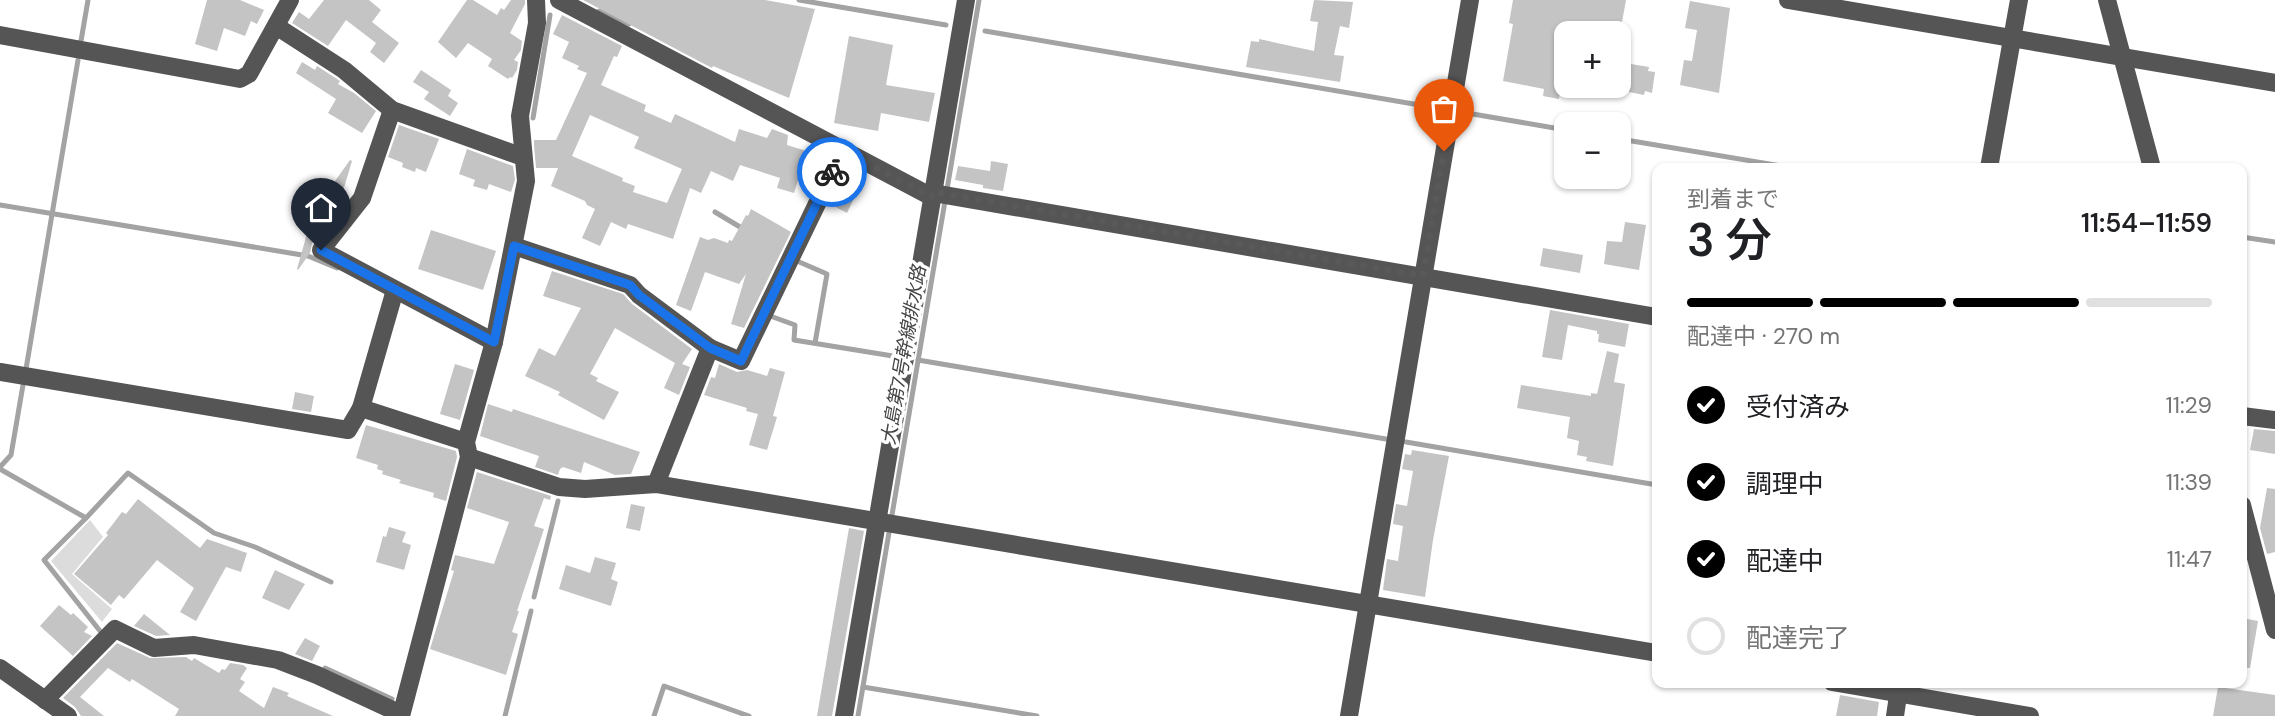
<!DOCTYPE html>
<html lang="ja">
<head>
<meta charset="utf-8">
<style>
  :root { --surface:#fff; --page:#f6f6f6; --text:#202124; --muted:#757577; --line:#e0e0e0; --accent:#000 }
  body { margin:0; font-family:"DM Sans","Noto Sans JP",sans-serif; background:var(--page); color:var(--text); height:100vh; display:flex; flex-direction:column; font-size:26px; white-space:nowrap }
  * { box-sizing:border-box; margin:0 }
  p { font-size:23px; color:var(--muted) }
  .icon { flex:none; width:38px; height:38px; fill:none; stroke:currentColor; stroke-width:2; stroke-linecap:round; stroke-linejoin:round }
  .map { position:relative; flex:1; overflow:hidden }
  .panel { position:absolute; left:1652px; top:163px; width:595px; height:525px; display:flex; flex-direction:column; background:var(--surface); border-radius:14px; box-shadow:0 2px 5px #0004 }
  .panel>* { flex:none }
  .fabs { position:absolute; left:1554px; top:21px; display:grid; gap:14px }
  .fabs a { display:grid; place-items:center; width:77px; height:77px; border-radius:14px; background:var(--surface); box-shadow:0 2px 5px #0004; font-size:35px }
  .pin { position:absolute; display:grid; place-items:center; width:60px; height:60px; color:#fff; margin:-72px -30px; border-radius:50% 50% 50% 0; rotate:-45deg; box-shadow:0 0 7px #0007 }
  .pin .icon { rotate:45deg }
  .courier { position:absolute; display:grid; place-items:center; width:70px; height:70px; margin:-35px; border:5px solid #1a73e8; border-radius:50%; background:#fff; color:#222; box-shadow:0 2px 9px #0007 }
  .head em { font-style:normal; font-weight:600 }
  .head div { display:flex; flex-direction:column-reverse }
  .head { display:flex; align-items:center; justify-content:space-between; height:119px; padding:0 35px }
  h1 { font-size:46px; font-weight:600; line-height:52px }
  .bar { display:grid; grid-template-columns:repeat(4,1fr); gap:10px 7px; align-content:center; height:84px; padding:0 35px }
  .bar i { height:9px; border-radius:5px; background:var(--line) }
  .bar .active { background:var(--accent) }
  .bar p { grid-column:span 4 }
  ol { padding:0 35px; list-style:none }
  li { display:flex; align-items:center; gap:21px; height:77px }
  li p { margin-inline-start:auto }
  li .icon { padding:7px; border-radius:50%; background:var(--accent); color:#fff; stroke-width:4 }
  li:last-child { color:var(--muted) }
  li i { width:38px; height:38px; border:4px solid var(--line); border-radius:50% }
  .map>svg:first-child { display:block }
  .green { fill:#dcdcdc }
  .lines { fill:none; stroke-linecap:round; stroke-linejoin:round }
  .stream { stroke:#a3a3a3; stroke-width:5 }
  .building { fill:#c4c4c4; fill-rule:evenodd }
  .minor { stroke:#555; stroke-width:18 }
  .done { stroke:#595959; stroke-width:7; stroke-dasharray:0 12.6 }
  .route { stroke:#1a73e8; stroke-width:9 }
  .labels { text-anchor:middle; stroke-width:7; stroke-linejoin:round; paint-order:stroke }
  .water-label { font-size:19px; font-style:italic; fill:#444; stroke:#fff }
</style>
</head>
<body>
<div class="map">
<svg width="2275" height="716" viewBox="0 0 2275 716">
  <rect width="100%" height="100%" fill="#fff"/>
  <polygon class="green" points="90,520 103,537 72,574 112,609 102,622 51,561"/>
  <g class="lines">
    <g class="stream">
      <polyline points="799,0 946,25"/>
      <polyline points="599,11 629,24"/>
      <polyline points="985,31 1443,109"/>
      <polyline points="81,41 88,0"/>
      <polyline points="1461,112 1566,130"/>
      <polyline points="533,118 550,15"/>
      <polyline points="1626,140 1794,168"/>
      <polyline points="0,205 308,256 337,268"/>
      <polyline points="715,212 745,230"/>
      <polyline points="2242,237 2275,242"/>
      <polyline points="797,261 827,274 815,343"/>
      <polyline points="773,317 795,325 794,340 893,356"/>
      <polyline points="918,360 1386,439"/>
      <polyline points="26,369 78,60"/>
      <polyline points="1406,442 1657,485"/>
      <polyline points="0,467 11,455 23,385"/>
      <polyline points="0,469 86,518 128,473 214,533 255,547 331,582"/>
      <polyline points="86,518 44,560 100,631"/>
      <polyline points="534,597 558,501"/>
      <polyline points="325,668 392,699"/>
      <polyline points="863,687 1037,716"/>
      <polyline points="505,716 531,611"/>
      <polyline points="654,716 664,686 749,716"/>
      <polyline points="858,716 979,0"/>
    </g>
  </g>
  <g class="building">
    <polygon points="207,0 240,0 264,10 257,24 251,21 245,36 224,28 217,51 195,44"/>
    <polygon points="324,0 369,0 381,10 372,22 399,43 384,63 370,52 376,43 346,20 328,46 292,23 299,12 309,19"/>
    <polygon points="467,0 473,0 497,15 501,8 504,10 511,0 525,0 525,4 510,33 522,41 521,50 514,60 518,62 517,70 512,78 510,77 508,79 488,66 492,59 468,43 456,58 438,42"/>
    <polygon points="583,0 765,0 815,9 789,98 713,66 712,68"/>
    <polygon points="1314,0 1353,2 1349,28 1340,26 1334,55 1344,56 1340,82 1246,67 1251,41 1259,42 1259,39 1314,51 1318,22 1310,21"/>
    <polygon points="1513,0 1626,0 1620,33 1566,33 1566,91 1560,92 1559,99 1543,96 1544,89 1503,81 1513,24 1509,23"/>
    <polygon points="1690,1 1730,8 1719,93 1680,85 1684,60 1692,61 1697,30 1685,28"/>
    <path d="M562,15L622,46L617,57L614,56L601,85L646,105L644,111L671,123L675,114L735,142L739,129L767,138L772,129L788,135L787,145L826,157L818,176L801,171L794,193L777,188L780,178L740,165L733,181L711,171L701,193L690,188L673,239L628,224L626,229L611,222L600,246L582,238L595,209L587,205L585,201L551,186L558,168H536L534,145V140H556L587,73L577,69L579,66L562,58L569,42L553,34ZM590,115L639,137L634,148L682,169L667,203L633,192L635,186L622,181L623,178L572,156Z"/>
    <polygon points="849,36 893,45 886,85 935,93 929,122 881,113 878,131 834,123"/>
    <polygon points="302,62 315,70 317,66 337,79 340,81 338,84 354,93 376,111 362,133 328,113 336,99 296,73"/>
    <polygon points="1619,62 1649,67 1648,71 1655,72 1652,93 1645,91 1644,95 1619,90"/>
    <polygon points="421,70 451,90 448,96 458,103 450,116 424,99 429,92 413,82"/>
    <polygon points="399,125 439,139 426,172 416,168 415,172 402,167 403,163 388,157"/>
    <polygon points="467,149 513,166 515,180 511,192 489,184 487,190 473,186 475,180 459,174"/>
    <polygon points="350,160 352,161 337,211 312,243 310,253 298,270 297,269 308,230 303,226"/>
    <polygon points="991,161 1008,164 1003,191 983,188 983,185 955,180 958,166 990,171"/>
    <polygon points="840,184 857,192 847,213 830,204"/>
    <polygon points="751,209 791,232 744,328 731,324 746,274 739,284 705,272 691,311 676,305 700,237 708,240 714,238 728,243 729,240 732,241 746,215 748,216"/>
    <polygon points="1625,222 1646,225 1639,270 1604,264 1607,241 1622,242"/>
    <polygon points="431,230 496,251 483,290 418,269"/>
    <polygon points="1543,248 1583,255 1580,273 1540,266"/>
    <polygon points="552,271 623,294 632,304 692,349 682,364 690,367 679,395 664,388 675,363 615,328 590,374 598,378 596,381 619,392 604,420 558,395 560,392 525,376 539,348 555,356 581,308 543,296"/>
    <polygon points="1550,310 1629,324 1625,347 1598,342 1599,334 1597,334 1597,331 1568,325 1562,360 1542,357"/>
    <polygon points="1607,351 1619,354 1614,382 1625,384 1613,466 1586,461 1587,457 1577,455 1579,441 1567,438 1570,417 1517,408 1521,385 1591,396 1591,393 1597,394"/>
    <polygon points="455,364 474,370 460,420 440,414"/>
    <polygon points="719,364 737,372 747,370 767,376 770,368 785,372 773,416 777,417 767,450 749,445 758,414 746,411 747,408 704,395 711,377 715,378"/>
    <polygon points="295,392 314,396 311,412 292,409"/>
    <polygon points="488,404 512,412 513,409 640,452 631,474 615,475 584,462 581,473 563,467 560,469 558,475 535,467 539,456 480,436"/>
    <polygon points="366,425 456,451 457,457 446,501 433,497 434,493 399,483 401,480 382,474 383,471 377,469 378,465 356,458"/>
    <polygon points="2254,429 2275,431 2275,454 2250,450"/>
    <polygon points="1412,450 1449,456 1433,540 1425,597 1383,590 1387,559 1398,561 1403,526 1393,524 1396,504 1407,506 1413,471 1402,469 1405,454 1411,455"/>
    <polygon points="477,472 551,496 550,500 544,498 534,526 544,529 517,611 519,611 512,632 518,634 506,675 430,649 454,571 451,570 455,555 494,564 509,522 467,508"/>
    <polygon points="2267,488 2275,489 2275,552 2267,554 2260,528"/>
    <polygon points="138,499 200,548 207,539 247,553 241,572 226,567 196,621 180,612 194,588 157,560 124,599 119,595 111,605 74,574 108,535 106,533 122,512 126,514"/>
    <polygon points="631,504 645,507 640,531 626,528"/>
    <polygon points="389,527 406,532 402,542 411,545 404,570 376,562 383,536 386,537"/>
    <polygon points="849,528 864,531 832,716 817,716"/>
    <polygon points="595,557 616,563 611,579 618,582 611,606 559,589 566,565 590,573"/>
    <polygon points="275,570 305,584 289,610 262,598"/>
    <polygon points="59,605 71,615 73,613 88,627 84,632 92,636 73,656 40,626"/>
    <polygon points="144,614 170,635 156,636 134,626"/>
    <polygon points="2242,618 2258,621 2250,668 2242,668"/>
    <polygon points="305,638 320,646 312,661 295,654"/>
    <polygon points="117,643 150,658 186,657 192,661 194,658 219,673 222,669 225,670 230,663 243,665 247,668 240,679 245,682 239,691 264,708 273,687 289,693 287,696 333,716 175,716 179,709 132,679 130,682 108,668 80,697 104,716 81,716 75,707 63,698"/>
    <polygon points="2218,687 2275,695 2275,716 2213,716"/>
    <polygon points="1840,695 1879,702 1877,716 1836,716"/>
  </g>
  <g class="lines">
    <g class="minor">
      <polyline points="559,0 932,197"/>
      <polyline points="1788,0 2275,83"/>
      <polyline points="2107,0 2152,168"/>
      <polyline points="276,26 344,70 392,110 523,157"/>
      <polyline points="0,35 240,79 249,74 290,0"/>
      <polyline points="392,110 362,198 321,250 494,342"/>
      <polyline points="1989,168 2019,0"/>
      <polyline points="933,193 1657,317"/>
      <polyline points="514,246 630,285 639,295 710,348 656,484"/>
      <polyline points="710,348 741,361 843,150"/>
      <polyline points="0,372 348,430 361,408 466,442"/>
      <polyline points="361,408 395,290"/>
      <polyline points="2242,416 2275,420"/>
      <polyline points="469,457 559,487 585,489 656,484 1657,653"/>
      <polyline points="2242,505 2275,630"/>
      <polyline points="0,668 68,716"/>
      <polyline points="1832,682 2030,716"/>
      <polyline points="45,700 115,629 154,648 194,645 278,660 317,675 401,714"/>
      <polyline points="401,716 469,457 466,442 494,342 526,181 520,116 537,23 536,0"/>
      <polyline points="844,716 966,0"/>
      <polyline points="1349,716 1470,0"/>
      <polyline points="1895,716 1900,682"/>
    </g>
  </g>
  <g class="lines">
    <polyline class="done" points="832,172 843,150 932,197 933,192 939,193 1423,276 1444,151"/>
    <polyline class="route" points="321,250 494,342 514,246 630,285 639,295 710,348 741,361 832,172"/>
  </g>
  <g class="labels">
    <g class="water-label">
      <text transform="translate(903 355) rotate(-80)" y="7">大島第7号幹線排水路</text>
    </g>
  </g>
</svg>
<div class="fabs">
<a>+</a>
<a>−</a>
</div>
<div class="pin" style="left:1444px;top:151px;background:#ea580c"><svg class="icon" aria-label="bag" viewBox="0 0 24 24"><path d="M5 8h14l-1 12H6zM9 8a3 3 0 0 1 6 0"/></svg></div>
<div class="pin" style="left:321px;top:250px;background:#1f2937"><svg class="icon" aria-label="home" viewBox="0 0 24 24"><path d="M3 11l9-7 9 7M6 9v11h12V9"/></svg></div>
<div class="courier" style="left:832px;top:172px"><svg class="icon" aria-label="bike" viewBox="0 0 24 24"><circle cx="6" cy="16" r="4"/><circle cx="18" cy="16" r="4"/><path d="M6 16l4-8h5l3 8M10 8l3 8H6M13 5h3"/></svg></div>
<section class="panel">
<div class="head"><div><h1>3 分</h1><p>到着まで</p></div><em>11:54–11:59</em></div>
<div class="bar"><i class="active"></i><i class="active"></i><i class="active"></i><i></i><p>配達中 · 270 m</p></div>
<ol>
<li><svg class="icon" aria-label="check" viewBox="0 0 24 24"><path d="M5 12l5 5 9-10"/></svg>受付済み<p>11:29</p></li>
<li><svg class="icon" aria-label="check" viewBox="0 0 24 24"><path d="M5 12l5 5 9-10"/></svg>調理中<p>11:39</p></li>
<li><svg class="icon" aria-label="check" viewBox="0 0 24 24"><path d="M5 12l5 5 9-10"/></svg>配達中<p>11:47</p></li>
<li><i></i>配達完了</li>
</ol>
</section>
</div>
</body>
</html>
